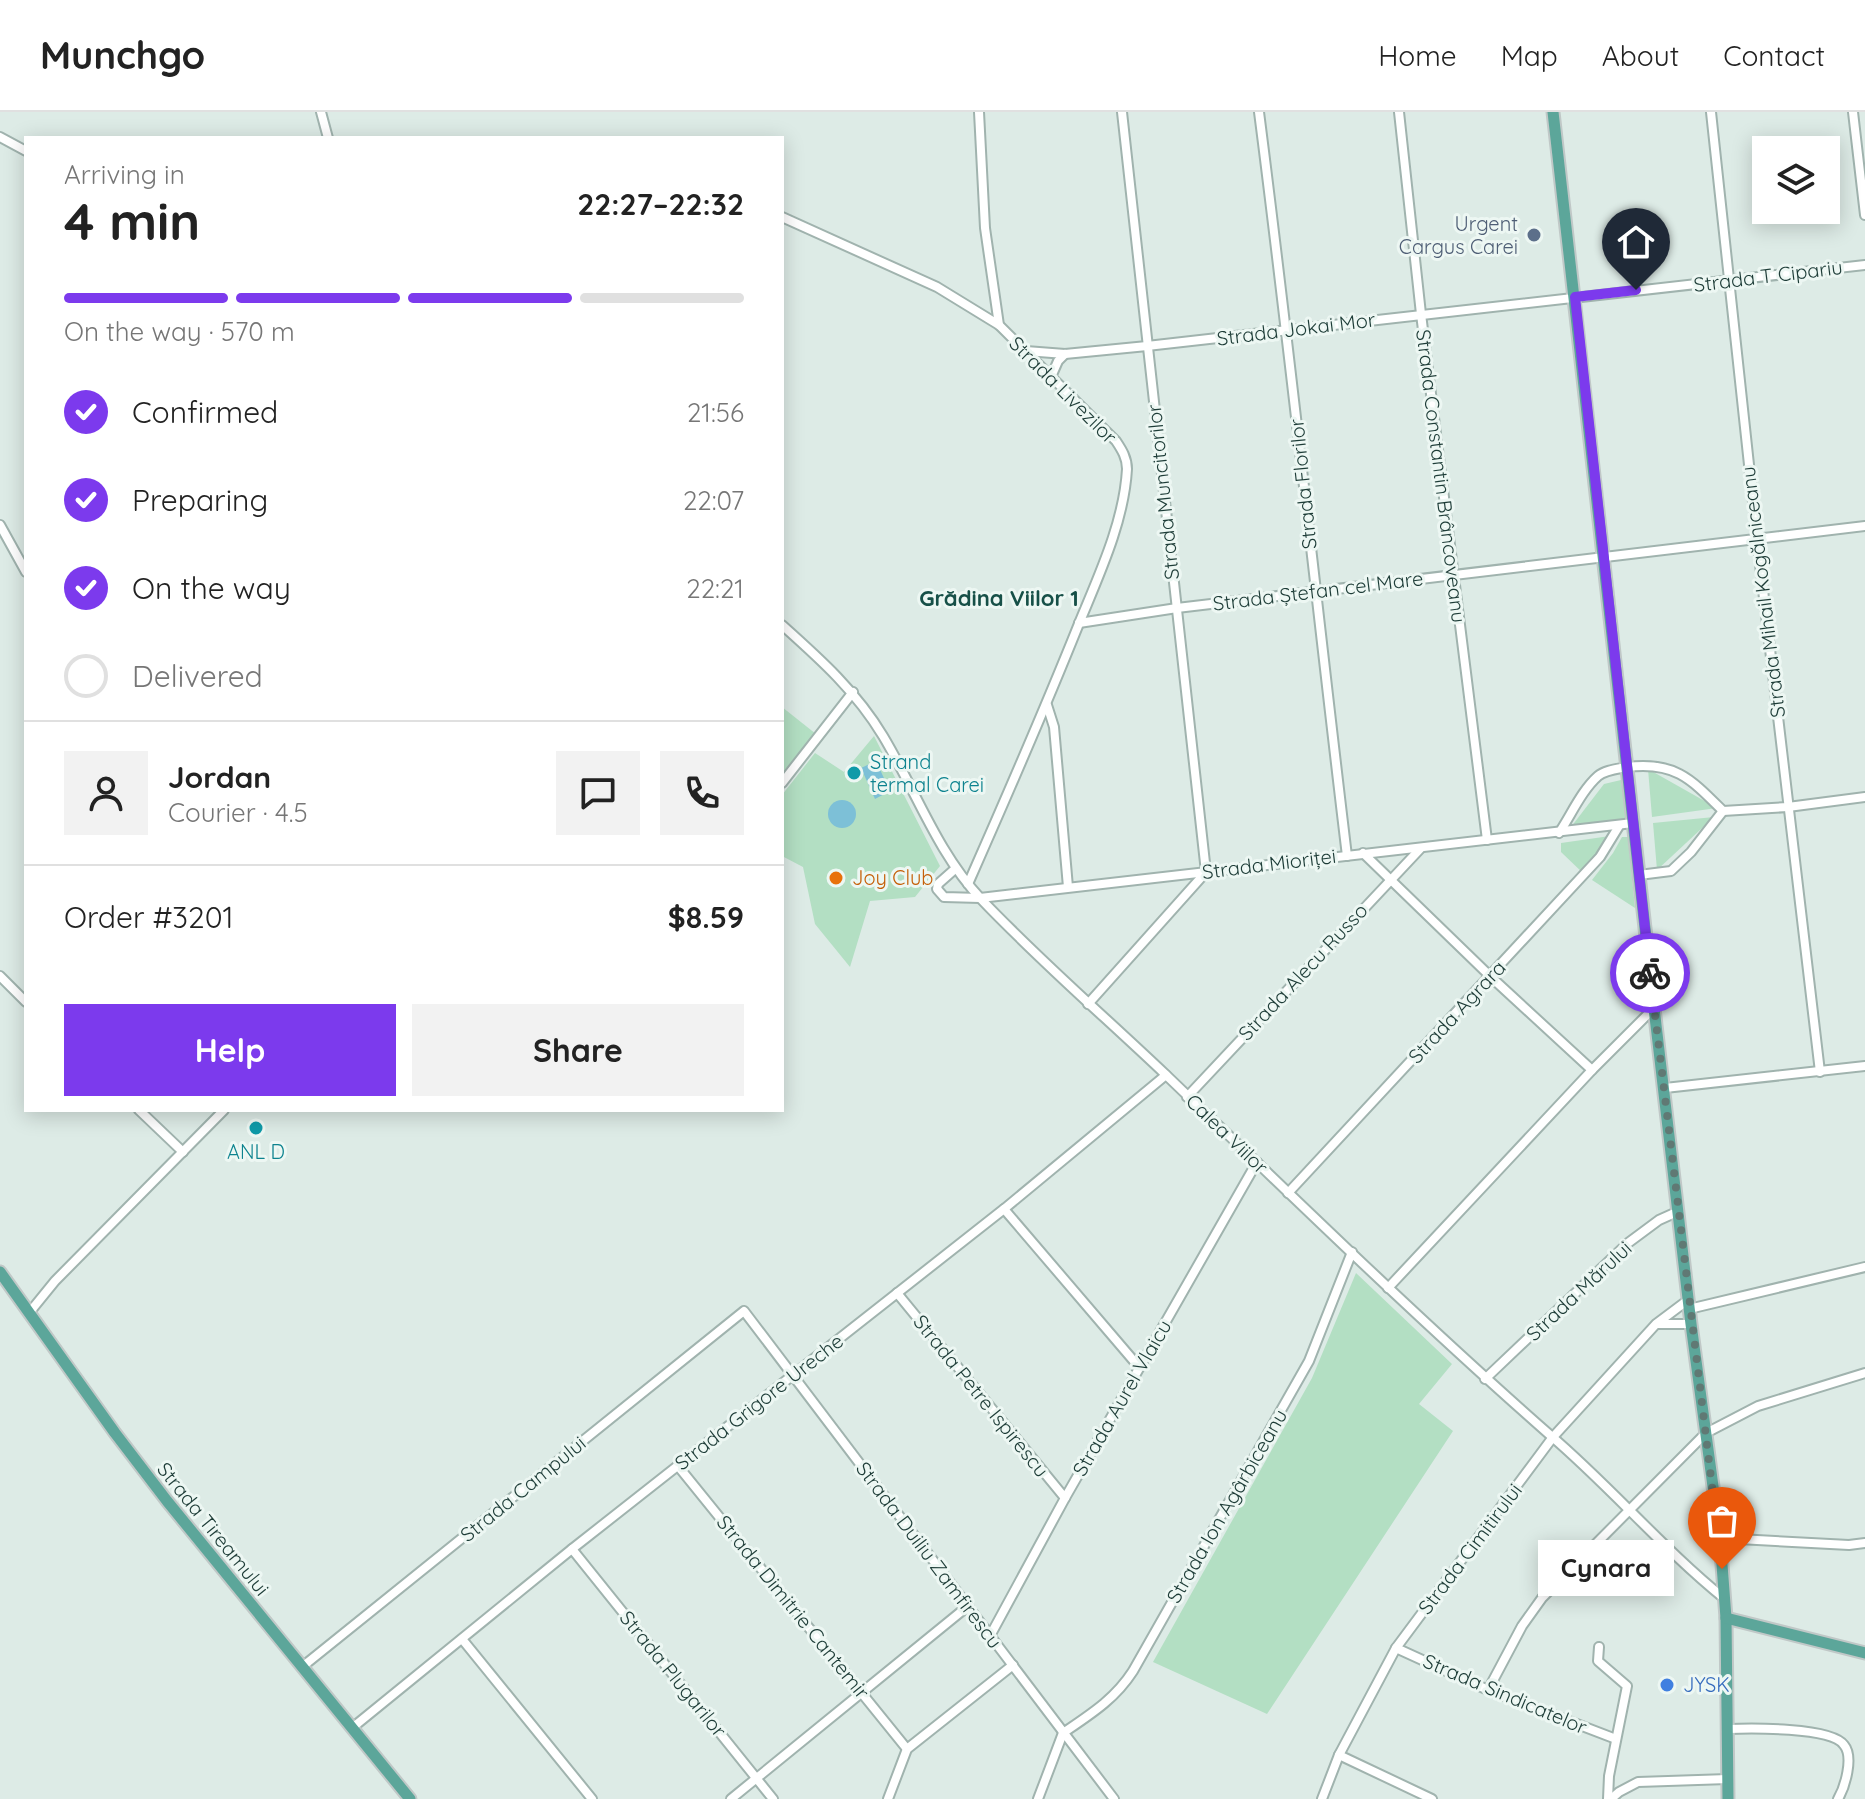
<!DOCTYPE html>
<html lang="en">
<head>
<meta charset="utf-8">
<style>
  :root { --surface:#fff; --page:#f2f2f2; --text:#222; --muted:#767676; --line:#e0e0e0; --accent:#7c3aed }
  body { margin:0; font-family:Quicksand,sans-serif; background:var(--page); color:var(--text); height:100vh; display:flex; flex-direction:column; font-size:30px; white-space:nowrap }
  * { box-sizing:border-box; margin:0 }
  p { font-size:26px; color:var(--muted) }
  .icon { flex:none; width:44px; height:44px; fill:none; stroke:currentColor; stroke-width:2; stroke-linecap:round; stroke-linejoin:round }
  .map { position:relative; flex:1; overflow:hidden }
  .drawer { position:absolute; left:24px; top:24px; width:760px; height:976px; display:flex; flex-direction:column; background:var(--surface); border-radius:0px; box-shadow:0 4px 20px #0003 }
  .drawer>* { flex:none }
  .controls { position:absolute; left:1752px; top:24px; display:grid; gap:16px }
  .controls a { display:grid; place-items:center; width:88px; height:88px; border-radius:0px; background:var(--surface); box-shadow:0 4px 20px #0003; font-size:40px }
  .pin { position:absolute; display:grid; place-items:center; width:68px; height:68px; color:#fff; margin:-82px -34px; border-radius:50% 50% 50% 0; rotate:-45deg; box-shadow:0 0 8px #0007 }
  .pin .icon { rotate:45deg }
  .courier { position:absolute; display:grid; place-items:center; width:80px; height:80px; margin:-40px; border:6px solid #7c3aed; border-radius:50%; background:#fff; color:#222; box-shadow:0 2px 10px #0007 }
  .bubble { position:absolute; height:56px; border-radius:0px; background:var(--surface); box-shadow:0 4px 20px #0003; font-size:26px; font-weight:700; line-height:56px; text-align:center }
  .summary em { font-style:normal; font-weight:700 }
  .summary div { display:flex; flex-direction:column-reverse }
  .summary { display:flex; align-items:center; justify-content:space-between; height:136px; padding:0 40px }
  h1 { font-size:52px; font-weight:700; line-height:60px }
  .bar { display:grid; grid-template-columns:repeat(4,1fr); gap:12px 8px; align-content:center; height:96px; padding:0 40px }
  .bar i { height:10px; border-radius:6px; background:var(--line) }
  .bar .active { background:var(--accent) }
  .bar p { grid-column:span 4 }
  .line { display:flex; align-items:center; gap:20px; padding:0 40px; border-top:2px solid var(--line) }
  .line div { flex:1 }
  .round { display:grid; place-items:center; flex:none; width:84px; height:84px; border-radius:0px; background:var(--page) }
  ol { padding:0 40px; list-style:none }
  li { display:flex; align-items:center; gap:24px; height:88px }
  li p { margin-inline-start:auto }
  li .icon { padding:8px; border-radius:50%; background:var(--accent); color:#fff; stroke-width:4 }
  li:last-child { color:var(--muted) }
  li i { width:44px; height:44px; border:4px solid var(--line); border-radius:50% }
  .cta { display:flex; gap:16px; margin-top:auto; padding:16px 40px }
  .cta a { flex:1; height:92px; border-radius:0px; background:var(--accent); color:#fff; font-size:32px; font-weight:700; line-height:92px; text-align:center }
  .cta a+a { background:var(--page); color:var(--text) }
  header { display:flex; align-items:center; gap:48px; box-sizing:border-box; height:112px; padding:0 40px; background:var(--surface); border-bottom:2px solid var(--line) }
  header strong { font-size:38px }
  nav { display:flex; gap:44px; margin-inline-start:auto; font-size:28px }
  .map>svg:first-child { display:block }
  .green { fill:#b3dfc3 }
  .water { fill:#7dc0d7 }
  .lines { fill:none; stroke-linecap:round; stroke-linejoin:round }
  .minor-casing { stroke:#a0b3ae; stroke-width:12 }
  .major-casing { stroke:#c0c8c7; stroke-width:15 }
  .minor { stroke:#fff; stroke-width:8 }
  .major { stroke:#5ca69a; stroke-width:11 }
  .done { stroke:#607974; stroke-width:8; stroke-dasharray:0 14.4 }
  .route { stroke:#7c3aed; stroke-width:10 }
  .service-dot { fill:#5c6f8a; stroke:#edf7f3; stroke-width:3 }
  .culture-dot { fill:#0f9aa8; stroke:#edf7f3; stroke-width:3 }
  .food-dot { fill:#e8710a; stroke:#edf7f3; stroke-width:3 }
  .shop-dot { fill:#3f7fe0; stroke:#edf7f3; stroke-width:3 }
  .labels { text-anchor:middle; stroke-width:6; stroke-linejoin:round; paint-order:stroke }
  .service-label { font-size:20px; fill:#4e5e75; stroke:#edf7f3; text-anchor:end }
  .street-label { font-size:20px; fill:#1d3c37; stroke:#edf7f3 }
  .culture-label { font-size:20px; fill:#0d838f; stroke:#edf7f3; text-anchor:start }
  .food-label { font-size:20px; fill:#c56008; stroke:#edf7f3; text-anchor:start }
  .shop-label { font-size:20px; fill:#366cbe; stroke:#edf7f3; text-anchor:start }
  .neighbourhood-label { font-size:22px; font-weight:bold; fill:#175048; stroke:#edf7f3 }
</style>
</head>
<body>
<header>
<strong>Munchgo</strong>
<nav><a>Home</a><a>Map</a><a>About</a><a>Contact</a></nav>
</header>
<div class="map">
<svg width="1865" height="1687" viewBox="0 0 1865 1687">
  <rect width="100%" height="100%" fill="#ddebe6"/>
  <g class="green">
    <polygon points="782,595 816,622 782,665"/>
    <polygon points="874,624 940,754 915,785 870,789 850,855 815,812 803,755 782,744 782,683 815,641 844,660"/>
    <polygon points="1648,657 1717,696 1652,705"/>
    <polygon points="1621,668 1627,710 1571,715 1604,672"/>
    <polygon points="1714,705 1657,758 1653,711"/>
    <polygon points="1610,724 1585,763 1561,740 1561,731"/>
    <polygon points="1622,725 1628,725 1635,796 1592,768 1613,741"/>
    <polygon points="1356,1161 1452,1252 1419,1292 1453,1319 1267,1602 1153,1550 1312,1266"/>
  </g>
  <g class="water">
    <polygon points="876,649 890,679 875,687 861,656"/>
    <circle cx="842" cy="702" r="14"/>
  </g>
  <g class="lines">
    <defs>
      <g id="minor">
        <polyline points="321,0 328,26"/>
        <path d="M1259,0C1291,248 1317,496 1347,744"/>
        <polyline points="1399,0 1421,202 1487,728"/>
        <polyline points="1711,0 1757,427 1820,960"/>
        <polyline points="1853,0 1865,103"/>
        <polyline points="0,25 26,39"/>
        <polyline points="782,105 937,175 999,213"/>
        <polyline points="1026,239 1065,242 1147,234 1865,153"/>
        <polyline points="1051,265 1058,249 1065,242"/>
        <polyline points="0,413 26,460"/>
        <polyline points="1079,511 1177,496 1865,414"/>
        <path d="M782,513C820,547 856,579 883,624C916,679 937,740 981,787C1040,849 1104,904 1165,962C1292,1084 1418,1207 1550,1323C1611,1375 1663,1437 1725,1487"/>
        <polyline points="1047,593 1054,615 1068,775"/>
        <polyline points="782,671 853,580"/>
        <polyline points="1723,699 1788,695 1865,685"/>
        <path d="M1559,721C1571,703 1582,678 1598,664C1605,658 1617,657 1627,655C1675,649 1691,667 1723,699"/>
        <polyline points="1363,741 1491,865 1592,958"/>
        <polyline points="955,757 938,772 937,777 944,785 980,786 1633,711"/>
        <polyline points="1639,763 1671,759 1691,740 1723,699"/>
        <path d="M968,772C1006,686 1043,601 1078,514C1098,465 1124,411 1127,357C1127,346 1122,338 1116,329L999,213L985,116L979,0"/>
        <polyline points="0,864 26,890"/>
        <polyline points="1088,892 1206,760 1122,0"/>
        <polyline points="1665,976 1865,954"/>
        <polyline points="1187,985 1420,737"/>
        <polyline points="139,998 183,1040"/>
        <polyline points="1288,1081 1600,745 1619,714"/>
        <polyline points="1004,1097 1139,1255"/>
        <polyline points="1388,1176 1592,958 1654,896"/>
        <polyline points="897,1181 1065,1386"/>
        <polyline points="1689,1197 1865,1155"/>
        <polyline points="29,1201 55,1169 224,998"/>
        <polyline points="1657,1212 1691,1212"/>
        <polyline points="1485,1267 1628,1131 1659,1108 1679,1099"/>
        <polyline points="678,1354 907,1637"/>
        <polyline points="1720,1426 1849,1433 1865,1431"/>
        <polyline points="572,1437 773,1687"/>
        <polyline points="990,1524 1065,1386 1257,1050"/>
        <polyline points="462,1527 592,1687"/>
        <polyline points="1599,1535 1598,1549 1627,1574 1609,1664 1608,1687"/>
        <polyline points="1396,1536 1488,1578 1616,1627"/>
        <polyline points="302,1555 744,1199 1114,1687"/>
        <polyline points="1488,1578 1522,1514 1542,1486 1706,1321 1758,1294 1865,1261"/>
        <polyline points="352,1616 572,1437 1004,1097 1166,963"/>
        <path d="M1728,1617C1749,1616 1832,1615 1844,1633C1854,1645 1845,1675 1838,1687"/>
        <path d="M1063,1621C1091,1602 1115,1587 1133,1559L1309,1249L1352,1140"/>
        <polyline points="1339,1643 1432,1687"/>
        <polyline points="731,1687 968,1494"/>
        <polyline points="888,1687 907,1637 1013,1553"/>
        <polyline points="1038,1687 1063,1621"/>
        <polyline points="1322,1687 1339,1643 1396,1536 1553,1325 1656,1212 1688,1188"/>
        <polyline points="1611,1687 1619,1680 1638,1670 1728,1667"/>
      </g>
      <g id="major">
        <polyline points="1553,0 1654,896 1691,1212 1720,1426 1726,1506 1728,1687"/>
        <polyline points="0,1160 115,1321 167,1389 410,1687"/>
        <polyline points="1726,1506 1865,1541"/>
      </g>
    </defs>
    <use href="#minor" class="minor-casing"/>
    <use href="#major" class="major-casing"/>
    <use href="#minor" class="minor"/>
    <use href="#major" class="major"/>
  </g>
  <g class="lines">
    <polyline class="done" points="1650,861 1722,1457"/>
    <polyline class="route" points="1636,178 1575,185 1650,861"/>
  </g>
  <circle class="service-dot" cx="1534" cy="123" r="8"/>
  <g class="culture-dot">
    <circle cx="854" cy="661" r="8"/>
    <circle cx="256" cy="1016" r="8"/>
  </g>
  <circle class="food-dot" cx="836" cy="766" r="8"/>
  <circle class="shop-dot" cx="1667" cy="1573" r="8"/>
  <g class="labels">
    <g class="service-label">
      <text x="1518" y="119">Urgent<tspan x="1518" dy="23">Cargus Carei</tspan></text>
    </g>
    <g class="street-label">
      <text transform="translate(1768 164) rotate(-7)" y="7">Strada T Cipariu</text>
      <text transform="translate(1296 217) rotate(-7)" y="7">Strada Jokai Mor</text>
      <text transform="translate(1063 278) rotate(45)" y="7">Strada Livezilor</text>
      <text transform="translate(1441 364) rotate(83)" y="7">Strada Constantin Brâncoveanu</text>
      <text transform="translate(1303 372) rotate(-96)" y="7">Strada Florilor</text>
      <text transform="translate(1163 380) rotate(-96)" y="7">Strada Muncitorilor</text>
      <text transform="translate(1318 479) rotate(-7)" y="7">Strada Ștefan cel Mare</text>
      <text transform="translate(1763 480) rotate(-97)" y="7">Strada Mihail Kogălniceanu</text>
      <text transform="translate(1269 752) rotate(-7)" y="7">Strada Mioriței</text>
      <text transform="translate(1303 860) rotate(-47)" y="7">Strada Alecu Russo</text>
      <text transform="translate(1457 900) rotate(-47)" y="7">Strada Agrara</text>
      <text transform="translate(1227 1022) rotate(44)" y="7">Calea Viilor</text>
      <text transform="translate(1579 1179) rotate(-43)" y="7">Strada Mărului</text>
      <text transform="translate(981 1284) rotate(51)" y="7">Strada Petre Ispirescu</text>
      <text transform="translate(1122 1286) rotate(-60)" y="7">Strada Aurel Vlaicu</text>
      <text transform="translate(759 1290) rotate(-38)" y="7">Strada Grigore Ureche</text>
      <text transform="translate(523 1377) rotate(-39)" y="7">Strada Campului</text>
      <text transform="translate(1227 1394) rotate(-60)" y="7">Strada Ion Agârbiceanu</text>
      <text transform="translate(213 1417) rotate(51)" y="7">Strada Tireamului</text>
      <text transform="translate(1470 1437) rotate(-53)" y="7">Strada Cimitirului</text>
      <text transform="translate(929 1443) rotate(53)" y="7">Strada Duiliu Zamfirescu</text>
      <text transform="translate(793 1495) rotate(51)" y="7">Strada Dimitrie Cantemir</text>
      <text transform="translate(673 1562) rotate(51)" y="7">Strada Plugarilor</text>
      <text transform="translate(1505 1582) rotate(23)" y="7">Strada Sindicatelor</text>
    </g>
    <g class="culture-label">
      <text x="870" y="657">Strand<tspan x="870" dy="23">termal Carei</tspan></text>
      <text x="256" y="1047" text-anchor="middle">ANL D</text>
    </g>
    <g class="food-label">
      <text x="852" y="773">Joy Club</text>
    </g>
    <g class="shop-label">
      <text x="1683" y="1580">JYSK</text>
    </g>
    <g class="neighbourhood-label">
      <text x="999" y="494">Grădina Viilor 1</text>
    </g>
  </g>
</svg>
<div class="controls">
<a><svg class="icon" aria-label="layers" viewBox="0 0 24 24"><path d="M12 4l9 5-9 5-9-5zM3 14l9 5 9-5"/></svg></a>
</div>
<div class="pin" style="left:1722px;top:1457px;background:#ea580c"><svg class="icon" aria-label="bag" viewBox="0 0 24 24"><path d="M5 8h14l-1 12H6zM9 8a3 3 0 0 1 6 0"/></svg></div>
<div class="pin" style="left:1636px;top:178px;background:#1f2937"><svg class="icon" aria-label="home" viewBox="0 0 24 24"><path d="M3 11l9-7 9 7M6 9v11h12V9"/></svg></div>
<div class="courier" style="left:1650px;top:861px"><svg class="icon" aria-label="bike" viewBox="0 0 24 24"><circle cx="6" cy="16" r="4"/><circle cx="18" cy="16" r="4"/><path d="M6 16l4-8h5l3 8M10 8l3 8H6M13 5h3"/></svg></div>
<div class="bubble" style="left:1538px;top:1428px;width:136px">Cynara</div>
<section class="drawer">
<div class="summary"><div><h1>4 min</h1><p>Arriving in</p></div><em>22:27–22:32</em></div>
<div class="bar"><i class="active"></i><i class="active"></i><i class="active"></i><i></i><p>On the way · 570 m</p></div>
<ol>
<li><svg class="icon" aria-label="check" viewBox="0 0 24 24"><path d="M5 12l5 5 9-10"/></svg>Confirmed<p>21:56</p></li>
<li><svg class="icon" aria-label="check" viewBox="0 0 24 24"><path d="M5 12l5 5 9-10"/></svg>Preparing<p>22:07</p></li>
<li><svg class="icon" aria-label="check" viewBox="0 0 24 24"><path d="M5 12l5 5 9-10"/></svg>On the way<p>22:21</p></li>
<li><i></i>Delivered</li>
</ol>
<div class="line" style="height:144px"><a class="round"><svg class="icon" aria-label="person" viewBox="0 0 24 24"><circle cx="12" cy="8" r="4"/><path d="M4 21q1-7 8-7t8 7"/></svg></a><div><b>Jordan</b><p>Courier · 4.5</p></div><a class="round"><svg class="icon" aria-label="chat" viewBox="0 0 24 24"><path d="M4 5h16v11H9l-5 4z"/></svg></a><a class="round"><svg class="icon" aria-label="phone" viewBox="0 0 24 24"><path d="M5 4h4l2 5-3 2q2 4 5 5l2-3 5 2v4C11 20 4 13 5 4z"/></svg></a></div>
<div class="line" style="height:104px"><div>Order #3201</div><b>$8.59</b></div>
<div class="cta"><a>Help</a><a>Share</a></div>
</section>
</div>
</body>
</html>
